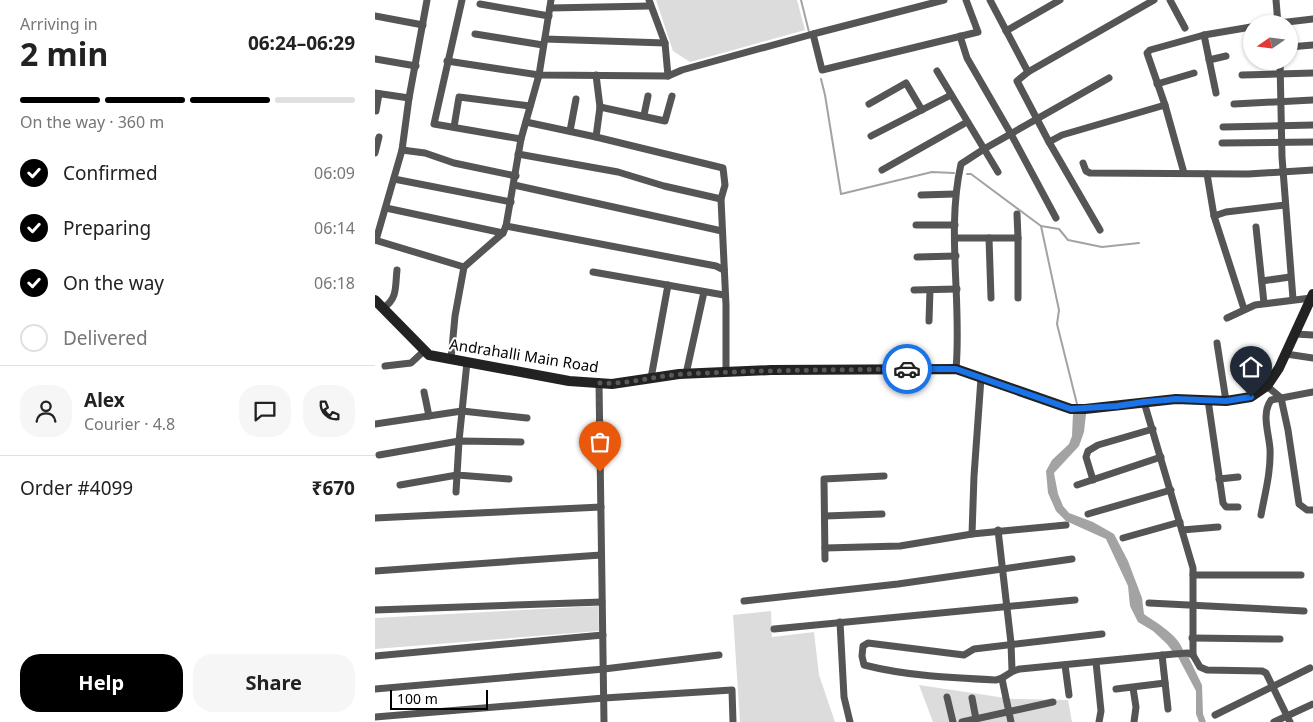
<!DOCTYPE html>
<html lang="en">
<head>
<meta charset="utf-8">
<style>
  :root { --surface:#fff; --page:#f6f6f6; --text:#222; --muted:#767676; --line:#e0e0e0; --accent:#000 }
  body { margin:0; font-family:"Noto Sans",sans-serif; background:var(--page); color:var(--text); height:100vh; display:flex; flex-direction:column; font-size:19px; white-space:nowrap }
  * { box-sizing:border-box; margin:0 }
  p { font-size:16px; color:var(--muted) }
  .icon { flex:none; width:28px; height:28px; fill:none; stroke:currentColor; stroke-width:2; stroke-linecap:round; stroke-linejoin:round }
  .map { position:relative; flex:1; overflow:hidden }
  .panel { display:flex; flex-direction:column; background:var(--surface); width:375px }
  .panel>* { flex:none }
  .needle { width:32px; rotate:256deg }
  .buttons { position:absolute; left:868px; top:15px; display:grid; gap:10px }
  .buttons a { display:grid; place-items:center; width:55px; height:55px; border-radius:50%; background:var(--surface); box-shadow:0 1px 4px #0004; font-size:25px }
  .scale { position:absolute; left:15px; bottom:12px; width:98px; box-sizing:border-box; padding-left:5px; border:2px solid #000; border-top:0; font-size:14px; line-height:18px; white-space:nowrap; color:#000; -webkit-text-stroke:4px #fff; paint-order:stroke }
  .pin { position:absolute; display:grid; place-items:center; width:42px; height:42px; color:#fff; margin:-51px -21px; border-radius:50% 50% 50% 0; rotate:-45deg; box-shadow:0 0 5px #0007 }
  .pin .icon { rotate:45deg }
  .courier { position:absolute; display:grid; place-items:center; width:50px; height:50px; margin:-25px; border:4px solid #1a73e8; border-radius:50%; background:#fff; color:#222; box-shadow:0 1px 6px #0007 }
  .head em { font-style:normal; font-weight:700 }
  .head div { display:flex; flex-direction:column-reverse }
  .head { display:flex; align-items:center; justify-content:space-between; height:85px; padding:0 20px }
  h1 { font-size:32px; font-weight:700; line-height:38px }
  .bar { display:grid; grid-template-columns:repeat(4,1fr); gap:8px 5px; align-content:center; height:60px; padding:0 20px }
  .bar i { height:6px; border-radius:4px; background:var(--line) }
  .bar .current { background:var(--accent) }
  .bar p { grid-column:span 4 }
  .line { display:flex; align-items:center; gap:12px; padding:0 20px; border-top:1px solid var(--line) }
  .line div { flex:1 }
  .round { display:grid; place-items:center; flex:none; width:52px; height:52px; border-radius:20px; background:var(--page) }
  ol { padding:0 20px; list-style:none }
  li { display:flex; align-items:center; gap:15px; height:55px }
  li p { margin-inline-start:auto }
  li .icon { padding:5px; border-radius:50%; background:var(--accent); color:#fff; stroke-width:4 }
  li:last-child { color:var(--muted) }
  li i { width:28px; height:28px; border:2px solid var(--line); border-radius:50% }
  .primary-button { display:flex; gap:10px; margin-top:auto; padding:10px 20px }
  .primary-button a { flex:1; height:58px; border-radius:20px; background:var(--accent); color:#fff; font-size:20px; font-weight:700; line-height:58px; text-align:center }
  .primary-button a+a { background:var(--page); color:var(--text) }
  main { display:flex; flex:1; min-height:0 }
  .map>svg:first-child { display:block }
  .green { fill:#dcdcdc }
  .water { fill:#a3a3a3 }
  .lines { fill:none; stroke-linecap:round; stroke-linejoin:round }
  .stream { stroke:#a3a3a3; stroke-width:2 }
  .minor { stroke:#555; stroke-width:7 }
  .secondary { stroke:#222; stroke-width:10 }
  .done { stroke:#595959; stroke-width:5; stroke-dasharray:0 9 }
  .route { stroke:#1a73e8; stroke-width:6 }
  .labels { text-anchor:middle; stroke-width:4; stroke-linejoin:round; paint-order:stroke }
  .street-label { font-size:15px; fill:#000; stroke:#fff }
</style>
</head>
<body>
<main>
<section class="panel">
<div class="head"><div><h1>2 min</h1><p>Arriving in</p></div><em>06:24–06:29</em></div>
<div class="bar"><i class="current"></i><i class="current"></i><i class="current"></i><i></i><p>On the way · 360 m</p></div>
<ol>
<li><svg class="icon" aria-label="check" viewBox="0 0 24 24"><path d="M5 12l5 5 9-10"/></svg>Confirmed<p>06:09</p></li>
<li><svg class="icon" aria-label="check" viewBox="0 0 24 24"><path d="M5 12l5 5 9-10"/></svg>Preparing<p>06:14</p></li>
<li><svg class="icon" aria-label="check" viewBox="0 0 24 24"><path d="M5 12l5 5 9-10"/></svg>On the way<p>06:18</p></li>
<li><i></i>Delivered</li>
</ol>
<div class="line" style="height:90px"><a class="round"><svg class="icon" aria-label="person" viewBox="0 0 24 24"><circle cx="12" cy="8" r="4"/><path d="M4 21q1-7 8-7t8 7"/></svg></a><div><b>Alex</b><p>Courier · 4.8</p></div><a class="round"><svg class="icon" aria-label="chat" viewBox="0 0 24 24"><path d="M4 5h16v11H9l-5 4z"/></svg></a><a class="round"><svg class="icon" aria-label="phone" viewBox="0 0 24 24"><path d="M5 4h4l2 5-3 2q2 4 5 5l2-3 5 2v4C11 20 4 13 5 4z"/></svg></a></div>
<div class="line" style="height:65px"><div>Order #4099</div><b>₹670</b></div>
<div class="primary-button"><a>Help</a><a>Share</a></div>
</section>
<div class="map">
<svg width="938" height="722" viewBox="0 0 938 722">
  <rect width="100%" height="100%" fill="#fff"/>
  <g class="green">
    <polygon points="281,0 422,0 430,30 315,62 298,51"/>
    <polygon points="223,606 224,631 0,649 0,618"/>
    <polygon points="396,611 397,637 439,632 444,675 460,722 365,722 358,615"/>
    <polygon points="544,685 637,699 693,700 697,722 558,722"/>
  </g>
  <g class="water">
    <path d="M698,413L711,414L709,432L704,446L679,473L683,494L688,506L694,513L718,522L739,534L753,561L767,598L769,614C783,624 802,634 808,650L798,652L792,644L778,631L763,622L755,606L753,586L731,539L691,521L681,511L673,493L671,471L677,460L694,444L697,436Z"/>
    <polygon points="813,656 827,685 828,714 831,722 824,722 821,714 821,691 803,657"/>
  </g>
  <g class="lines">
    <g class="stream">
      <polyline points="426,0 434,32"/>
      <polyline points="446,79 450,95 466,194 557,172 579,173"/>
      <polyline points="592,174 596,174 666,226 684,229 693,240 727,247 764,243"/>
      <polyline points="666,226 684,310 682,324 702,404"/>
    </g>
    <g class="minor">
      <polyline points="87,0 59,124 146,139"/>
      <polyline points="274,0 290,43 293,76"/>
      <polyline points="569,0 438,34 447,70 603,32 591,0"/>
      <polyline points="615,0 653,72 642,81 674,142 687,135 790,105 809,173"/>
      <polyline points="795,0 810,28"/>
      <polyline points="901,0 903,24"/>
      <polyline points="105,4 174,16"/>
      <polyline points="175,8 275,6"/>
      <polyline points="0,16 48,25"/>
      <polyline points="895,24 938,19"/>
      <polyline points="631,31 685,0"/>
      <polyline points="100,34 168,45"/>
      <polyline points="829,35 841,93"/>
      <polyline points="585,36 592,58 636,134 681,218"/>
      <polyline points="170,39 290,43"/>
      <polyline points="914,47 938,45"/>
      <polyline points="0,59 41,66"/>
      <polyline points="834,60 851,56"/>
      <polyline points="72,61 164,75 293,76 307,70 438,34"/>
      <polyline points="905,61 907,157 918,299"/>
      <polyline points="562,71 623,172"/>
      <polyline points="653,72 779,0"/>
      <polyline points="867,75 938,73"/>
      <polyline points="782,84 819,73"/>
      <polyline points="0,93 34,98"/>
      <polyline points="494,104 531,83 547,110"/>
      <polyline points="859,104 938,100"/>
      <polyline points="790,105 772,53 775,50 829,35 876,27"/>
      <polyline points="225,107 290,121 297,96"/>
      <polyline points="1,111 4,94"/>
      <polyline points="269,115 273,96"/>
      <polyline points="151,122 221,137 348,168 350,185 346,199 351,305 351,372"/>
      <polyline points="79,127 84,97 155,106"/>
      <polyline points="848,127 938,125"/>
      <polyline points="195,131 201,99"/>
      <polyline points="496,136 576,95"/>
      <polyline points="221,137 225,107 221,75"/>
      <polyline points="674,142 725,230"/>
      <polyline points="847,143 938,142"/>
      <polyline points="27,150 50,153 79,163 141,176"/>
      <polyline points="0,153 4,137"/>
      <polyline points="143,154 243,172 289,186 346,199"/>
      <polyline points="708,163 711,171 715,173 873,174 938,170"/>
      <polyline points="507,170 592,122"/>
      <polyline points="832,174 839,216 869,309"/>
      <polyline points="19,179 136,202"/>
      <polyline points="139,185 347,231"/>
      <polyline points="546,195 580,194"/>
      <polyline points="11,208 128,233"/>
      <polyline points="839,216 851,212 910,205"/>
      <polyline points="541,225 580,225"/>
      <polyline points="131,226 341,266 349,270"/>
      <polyline points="881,227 889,303"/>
      <polyline points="580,238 643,238 642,214"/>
      <polyline points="614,238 616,298"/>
      <polyline points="643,238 643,298"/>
      <polyline points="0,240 89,267"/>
      <polyline points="1,240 27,150 34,98 52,0"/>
      <polyline points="542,257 581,256"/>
      <polyline points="218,272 349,295"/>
      <polyline points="887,281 915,277"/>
      <polyline points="539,290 582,289"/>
      <path d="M8,308C23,299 20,286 22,270"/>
      <polyline points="852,318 880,305 936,298"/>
      <polyline points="554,321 555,290"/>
      <polyline points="920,334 938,335"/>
      <polyline points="842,343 851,401"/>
      <polyline points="911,354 938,358"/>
      <polyline points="76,359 80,316 89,267 128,233 131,226 146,139 164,75 176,0"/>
      <polyline points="92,362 84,441 82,475 134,479"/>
      <polyline points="10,366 36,363 49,351"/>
      <path d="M581,369C587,301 571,230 586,164L609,149L734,78"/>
      <polyline points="311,374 329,292"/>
      <polyline points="276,378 293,285"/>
      <polyline points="224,383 229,722"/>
      <polyline points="892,386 906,398 913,430 924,504 932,510 938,510"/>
      <polyline points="49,392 54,416"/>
      <polyline points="833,400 848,503 851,507 863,507"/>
      <polyline points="769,402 818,568 818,655 825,667 832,670 887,671 891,673 915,722"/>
      <polyline points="0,424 87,411 152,418"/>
      <polyline points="4,455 84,441 146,442"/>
      <polyline points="844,479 863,477"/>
      <polyline points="718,480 711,457 713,451 723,445 778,429"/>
      <polyline points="25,485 82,475 81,492"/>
      <polyline points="702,485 786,457"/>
      <polyline points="713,514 796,490"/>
      <path d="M886,515C890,493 896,472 895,449C894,433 886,414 896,400L938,392"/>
      <polyline points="450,516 507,514"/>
      <polyline points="0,518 226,507"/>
      <polyline points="623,530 636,643 637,670"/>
      <polyline points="807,530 843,527"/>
      <polyline points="597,534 691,525"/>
      <polyline points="748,538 805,522"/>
      <polyline points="450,548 525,546 597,534 599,476 606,378"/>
      <polyline points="450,559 449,479 509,476"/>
      <polyline points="0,571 226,555"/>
      <polyline points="818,575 926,575"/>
      <polyline points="369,601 523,584 697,559"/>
      <polyline points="774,603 929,611"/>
      <polyline points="0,610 227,602"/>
      <polyline points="465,622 469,697 475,722"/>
      <polyline points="399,629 700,600"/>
      <path d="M727,634L599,649L589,655L493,643L488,646L487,656L489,665C532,676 577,678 621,680C632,678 633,671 645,669L799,654L813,653L818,655"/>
      <polyline points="817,638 905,639"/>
      <polyline points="787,655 793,709"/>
      <polyline points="0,656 228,635"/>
      <polyline points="721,662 726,711 724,722"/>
      <polyline points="690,665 694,695"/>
      <polyline points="627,679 636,722"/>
      <polyline points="758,688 761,707 759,722"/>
      <polyline points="0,689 229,669 344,655"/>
      <polyline points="741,689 790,683"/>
      <polyline points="572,697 578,722"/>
      <polyline points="597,698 601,719"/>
      <polyline points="840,715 935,668"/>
      <polyline points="0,717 229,698 357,690 358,722"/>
      <polyline points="587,722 678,702"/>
      <polyline points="899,722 938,704"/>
    </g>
    <polyline class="secondary" points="0,300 54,355 194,381 237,384 304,374 396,370 581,369 696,409 710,409 801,399 851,401 876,397 892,386 904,368 938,294"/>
  </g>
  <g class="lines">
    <path class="done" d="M225,472L224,383C253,385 282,375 311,374C385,370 458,370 532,369"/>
    <polyline class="route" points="532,369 581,369 696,409 742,406 769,402 801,399 851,401 876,397"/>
  </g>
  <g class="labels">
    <g class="street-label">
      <text transform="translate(149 356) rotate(9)" y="5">Andrahalli Main Road</text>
    </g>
  </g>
</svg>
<div class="buttons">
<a><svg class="needle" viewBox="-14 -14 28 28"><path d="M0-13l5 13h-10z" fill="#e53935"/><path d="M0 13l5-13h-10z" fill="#767676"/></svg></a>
</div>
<div class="scale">100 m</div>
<div class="pin" style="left:225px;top:472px;background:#ea580c"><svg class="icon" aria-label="bag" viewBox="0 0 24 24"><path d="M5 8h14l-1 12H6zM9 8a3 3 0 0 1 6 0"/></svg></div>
<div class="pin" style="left:876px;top:397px;background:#1f2937"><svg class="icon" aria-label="home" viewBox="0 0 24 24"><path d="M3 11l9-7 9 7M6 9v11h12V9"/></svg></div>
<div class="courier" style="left:532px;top:369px"><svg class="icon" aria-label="car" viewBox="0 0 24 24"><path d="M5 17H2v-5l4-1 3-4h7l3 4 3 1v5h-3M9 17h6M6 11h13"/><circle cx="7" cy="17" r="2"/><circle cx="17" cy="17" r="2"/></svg></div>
</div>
</main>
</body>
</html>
